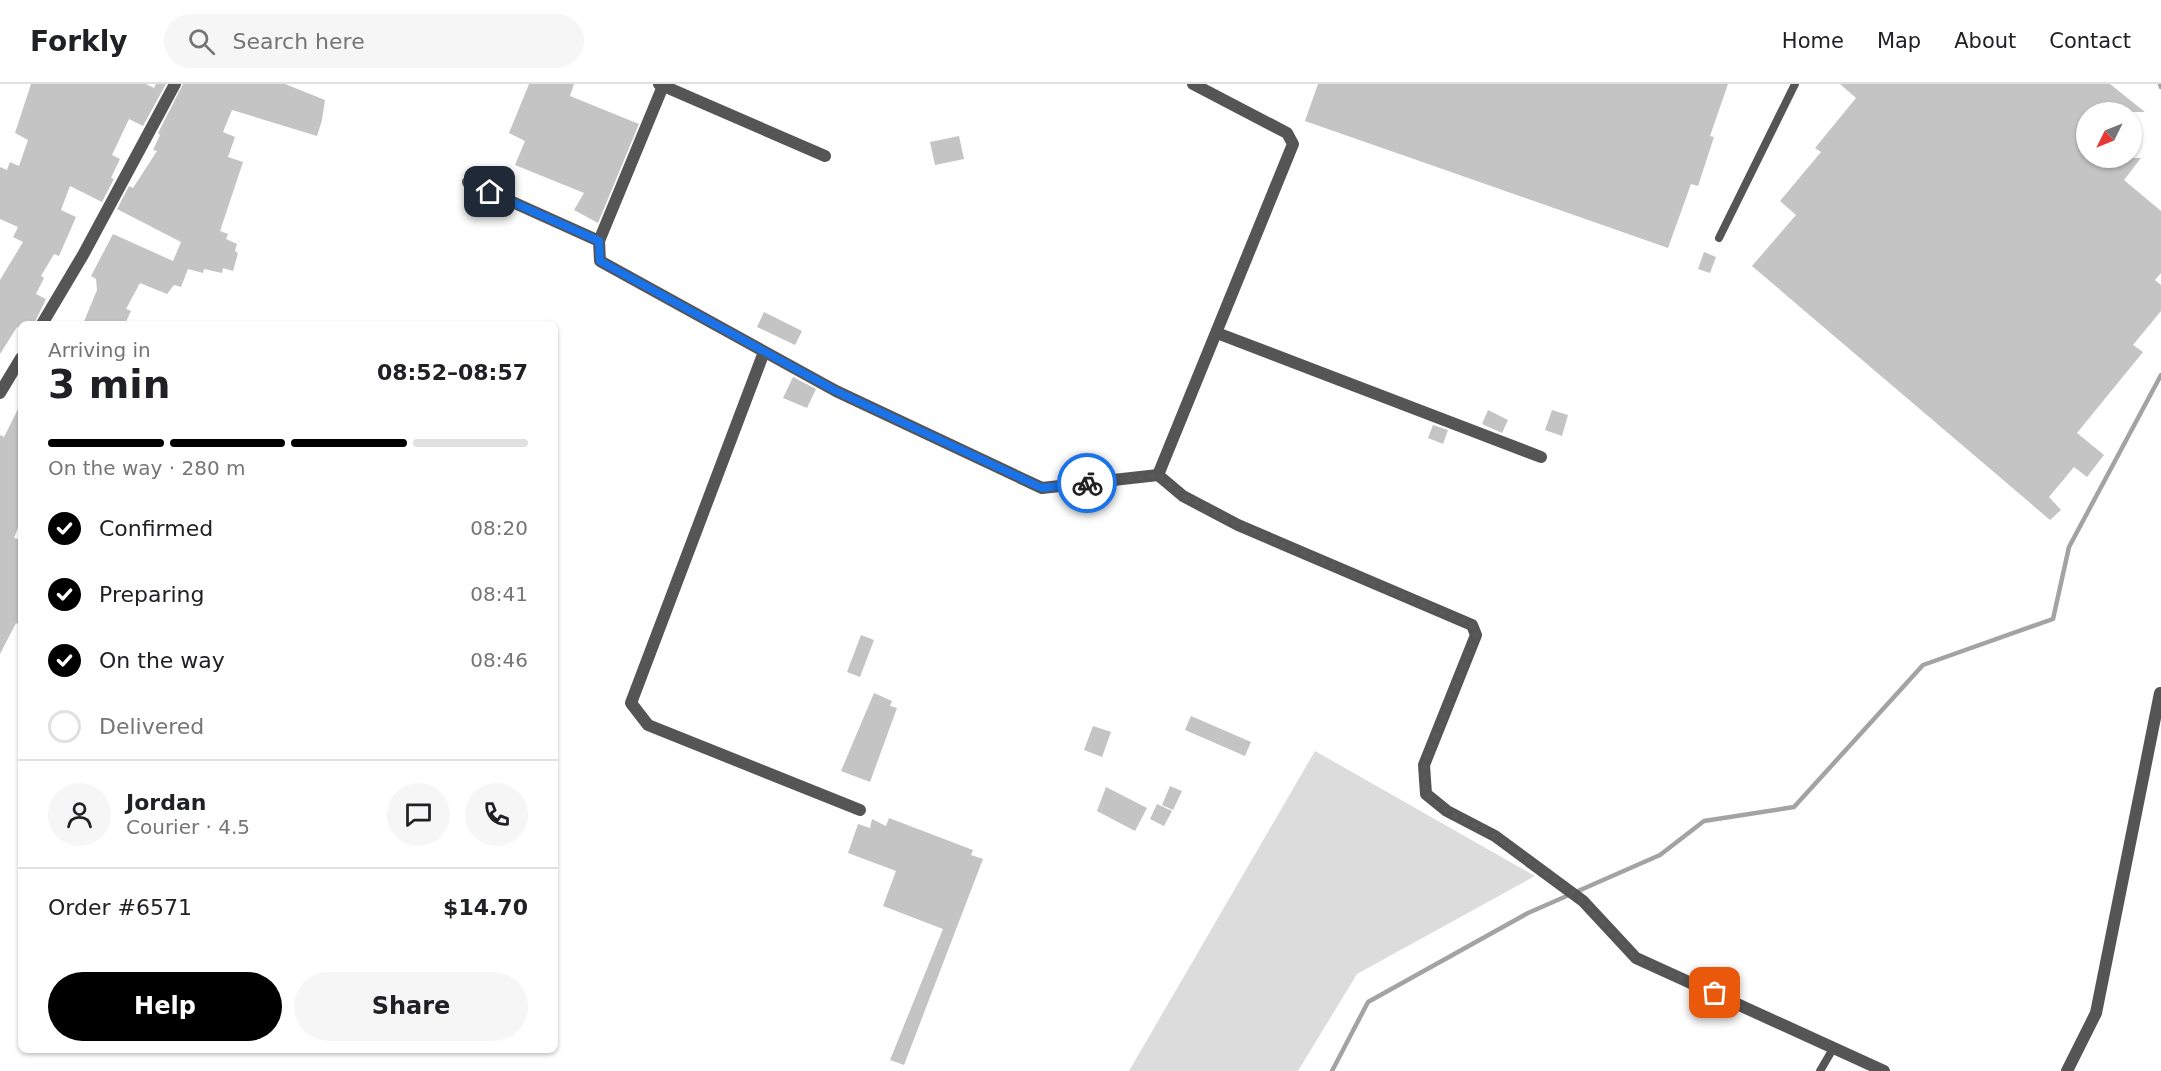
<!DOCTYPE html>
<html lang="en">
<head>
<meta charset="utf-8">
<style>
  :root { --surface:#fff; --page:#f6f6f6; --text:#202124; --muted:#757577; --line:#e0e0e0; --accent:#000 }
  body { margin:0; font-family:"DejaVu Sans",sans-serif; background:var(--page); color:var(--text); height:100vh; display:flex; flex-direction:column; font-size:22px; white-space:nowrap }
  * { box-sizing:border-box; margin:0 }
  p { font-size:20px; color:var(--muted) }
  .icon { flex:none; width:33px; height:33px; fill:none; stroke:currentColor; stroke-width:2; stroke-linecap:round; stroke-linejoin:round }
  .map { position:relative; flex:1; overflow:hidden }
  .side { position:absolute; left:18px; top:237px; width:540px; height:732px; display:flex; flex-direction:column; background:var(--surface); border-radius:9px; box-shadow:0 2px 4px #0004 }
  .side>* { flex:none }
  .needle { width:39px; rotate:227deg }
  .tools { position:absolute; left:2076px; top:18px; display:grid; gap:12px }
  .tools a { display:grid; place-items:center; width:66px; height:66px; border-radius:50%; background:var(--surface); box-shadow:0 2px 4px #0004; font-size:30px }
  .pin { position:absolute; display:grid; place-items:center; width:51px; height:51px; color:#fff; margin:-26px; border-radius:12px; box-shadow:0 3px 9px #0006 }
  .courier { position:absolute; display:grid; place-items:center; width:60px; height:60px; margin:-30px; border:4px solid #1a73e8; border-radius:50%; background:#fff; color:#222; box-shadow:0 2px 8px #0007 }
  .headline em { font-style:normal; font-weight:700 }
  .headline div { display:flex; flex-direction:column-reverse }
  .headline { display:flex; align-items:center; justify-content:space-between; height:102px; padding:0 30px }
  h1 { font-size:39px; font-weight:700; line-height:45px }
  .bar { display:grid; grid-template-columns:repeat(4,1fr); gap:9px 6px; align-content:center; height:72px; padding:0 30px }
  .bar i { height:8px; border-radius:4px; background:var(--line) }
  .bar .active { background:var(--accent) }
  .bar p { grid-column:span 4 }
  .line { display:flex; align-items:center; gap:15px; padding:0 30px; border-top:2px solid var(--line) }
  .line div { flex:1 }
  .round { display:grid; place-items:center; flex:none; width:63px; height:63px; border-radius:32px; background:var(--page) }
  ol { padding:0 30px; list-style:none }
  li { display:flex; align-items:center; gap:18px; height:66px }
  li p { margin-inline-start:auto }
  li .icon { padding:6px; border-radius:50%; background:var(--accent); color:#fff; stroke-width:4 }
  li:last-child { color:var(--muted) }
  li i { width:33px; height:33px; border:3px solid var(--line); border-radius:50% }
  .button { display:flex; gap:12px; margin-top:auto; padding:12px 30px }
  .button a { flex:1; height:69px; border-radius:36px; background:var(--accent); color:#fff; font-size:24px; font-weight:700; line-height:69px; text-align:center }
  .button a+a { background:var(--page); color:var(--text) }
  header { display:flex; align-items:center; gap:36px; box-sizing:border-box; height:84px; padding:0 30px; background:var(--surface); border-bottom:2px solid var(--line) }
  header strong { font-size:28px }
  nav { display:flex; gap:33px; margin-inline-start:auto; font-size:21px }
  .search { width:420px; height:54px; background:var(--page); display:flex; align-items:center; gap:15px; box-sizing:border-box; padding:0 21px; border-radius:33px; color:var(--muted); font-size:22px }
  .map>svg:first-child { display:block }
  .green { fill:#dcdcdc }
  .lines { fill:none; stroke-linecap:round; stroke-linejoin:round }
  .stream { stroke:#a3a3a3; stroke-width:4.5 }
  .building { fill:#c4c4c4 }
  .service { stroke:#555; stroke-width:8 }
  .minor { stroke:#555; stroke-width:12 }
  .tertiary { stroke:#555; stroke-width:12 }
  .done { stroke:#595959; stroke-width:6; stroke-dasharray:0 10.8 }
  .route { stroke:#1a73e8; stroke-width:8 }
</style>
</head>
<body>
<header>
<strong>Forkly</strong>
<div class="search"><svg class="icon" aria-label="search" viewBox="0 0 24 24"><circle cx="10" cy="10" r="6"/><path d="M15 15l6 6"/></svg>Search here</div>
<nav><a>Home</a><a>Map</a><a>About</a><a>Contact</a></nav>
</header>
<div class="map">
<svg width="2161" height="987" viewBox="0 0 2161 987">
  <rect width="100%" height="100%" fill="#fff"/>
  <polygon class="green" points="1315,667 1535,792 1357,890 1298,987 1129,987"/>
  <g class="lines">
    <g class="stream">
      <polyline points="2160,0 2161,3"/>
      <polyline points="1332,987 1368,918 1528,829 1660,771 1704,737 1794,723 1923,581 2053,535 2069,463 2161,291"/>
    </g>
  </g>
  <g class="building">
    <polygon points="31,0 146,0 154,4 156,0 166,0 143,42 129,35 112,71 120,75 111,94 114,95 102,118 70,102 61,126 76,133 59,172 54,170 41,192 44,194 36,210 46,215 34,240 21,240 21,246 17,243 0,270 0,196 23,158 13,153 18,143 0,135 0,83 7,86 10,78 19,82 28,56 15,49"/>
    <polygon points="183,0 285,0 325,16 322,36 317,52 232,26 223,48 235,53 228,73 243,78 220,147 228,150 226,155 237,160 235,167 238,169 233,187 223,184 222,189 204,185 203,189 188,185 181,203 174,201 167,210 140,199 126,225 131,227 125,240 83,240 97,206 96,195 91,192 113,150 173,177 181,158 117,125 129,102 133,104 157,67 153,66 160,51 158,49"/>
    <polygon points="529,0 574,0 570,12 639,40 598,139 574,126 584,109 515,81 525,57 509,49"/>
    <polygon points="1318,0 1728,0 1710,52 1714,53 1698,102 1691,100 1668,164 1305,37"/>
    <polygon points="1840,0 2110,0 2145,28 2086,28 2086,74 2141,74 2124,96 2161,127 2161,189 2155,196 2161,201 2161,227 2133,261 2143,268 2077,349 2104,371 2087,393 2074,383 2049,413 2061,426 2050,436 1752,182 1796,131 1780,117 1821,68 1815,64 1856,14"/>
    <polygon points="959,52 964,75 935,81 930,58"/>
    <polygon points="1704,168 1716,173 1710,189 1698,185"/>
    <polygon points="764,228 802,247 795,261 757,243"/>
    <polygon points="793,293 816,305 807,324 783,314"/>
    <polygon points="21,319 21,436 14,454 21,456 21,542 16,539 0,570 0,351 4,353"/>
    <polygon points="1488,326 1508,336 1502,349 1482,340"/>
    <polygon points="1552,326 1568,331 1562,352 1545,346"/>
    <polygon points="1433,341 1448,346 1443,360 1428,354"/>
    <polygon points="861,551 874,556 860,593 847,588"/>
    <polygon points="874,609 892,617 890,622 897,624 870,698 841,687"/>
    <polygon points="1191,632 1251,658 1245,672 1185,646"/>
    <polygon points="1093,642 1111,648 1102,673 1084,666"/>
    <polygon points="1170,702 1182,707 1173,726 1162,721"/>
    <polygon points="1106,703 1147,724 1135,747 1097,727"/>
    <polygon points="1157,720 1172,727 1164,742 1150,735"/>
    <polygon points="889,734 973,766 971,771 983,775 904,981 890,976 943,845 883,822 896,787 848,769 858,740 870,744 872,735 886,742"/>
  </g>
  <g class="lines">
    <g class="service">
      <polyline points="1719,154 1795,0"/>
      <polyline points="1820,987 1834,963"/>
    </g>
    <g class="minor">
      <polyline points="659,0 825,72"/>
      <polyline points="1193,0 1287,49 1293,60 1158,391 1183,412 1238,441 1472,541 1476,551 1424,681 1426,710 1447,727 1495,752 1583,817 1636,874 1884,987"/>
      <polyline points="468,98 599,157 600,177 836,307 1042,404 1158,391"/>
      <polyline points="599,157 663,2"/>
      <polyline points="1217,249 1541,373"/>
      <polyline points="764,268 631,619 648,641 860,726"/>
      <polyline points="2067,987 2096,929 2160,609"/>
    </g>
    <g class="tertiary">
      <polyline points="42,240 83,171 175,0"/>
      <polyline points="0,309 21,274"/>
    </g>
  </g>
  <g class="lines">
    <polyline class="done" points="1087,399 1158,391 1183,412 1238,441 1472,541 1476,551 1424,681 1426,710 1447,727 1495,752 1583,817 1636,874 1715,909"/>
    <polyline class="route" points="490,108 599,157 600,177 836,307 1042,404 1087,399"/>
  </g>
</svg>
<div class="tools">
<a><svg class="needle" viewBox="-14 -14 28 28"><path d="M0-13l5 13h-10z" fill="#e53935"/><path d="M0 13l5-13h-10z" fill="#757577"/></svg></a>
</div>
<div class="pin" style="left:1715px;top:909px;background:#ea580c"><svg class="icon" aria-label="bag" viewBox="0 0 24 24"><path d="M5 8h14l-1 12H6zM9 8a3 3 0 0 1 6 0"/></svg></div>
<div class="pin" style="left:490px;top:108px;background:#1f2937"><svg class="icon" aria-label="home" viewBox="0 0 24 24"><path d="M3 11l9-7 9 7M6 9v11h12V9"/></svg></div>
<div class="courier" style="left:1087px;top:399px"><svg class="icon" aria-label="bike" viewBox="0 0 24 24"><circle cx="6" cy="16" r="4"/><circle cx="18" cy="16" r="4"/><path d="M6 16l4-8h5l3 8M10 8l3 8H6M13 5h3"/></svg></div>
<section class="side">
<div class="headline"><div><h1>3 min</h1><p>Arriving in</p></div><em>08:52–08:57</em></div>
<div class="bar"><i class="active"></i><i class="active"></i><i class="active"></i><i></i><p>On the way · 280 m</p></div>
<ol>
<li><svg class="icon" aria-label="check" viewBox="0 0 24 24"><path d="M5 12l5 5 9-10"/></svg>Confirmed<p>08:20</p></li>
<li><svg class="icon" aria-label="check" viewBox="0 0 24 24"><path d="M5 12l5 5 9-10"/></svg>Preparing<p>08:41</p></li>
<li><svg class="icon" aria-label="check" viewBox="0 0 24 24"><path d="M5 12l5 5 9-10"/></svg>On the way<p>08:46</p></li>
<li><i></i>Delivered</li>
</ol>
<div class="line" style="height:108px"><a class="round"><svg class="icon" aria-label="person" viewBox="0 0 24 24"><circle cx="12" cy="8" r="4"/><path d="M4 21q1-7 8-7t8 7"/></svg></a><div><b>Jordan</b><p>Courier · 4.5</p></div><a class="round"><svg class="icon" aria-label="chat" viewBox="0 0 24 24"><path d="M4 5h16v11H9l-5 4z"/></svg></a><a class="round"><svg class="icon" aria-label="phone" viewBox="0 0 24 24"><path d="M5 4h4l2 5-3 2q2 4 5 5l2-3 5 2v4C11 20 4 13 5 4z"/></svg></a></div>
<div class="line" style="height:78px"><div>Order #6571</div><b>$14.70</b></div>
<div class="button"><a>Help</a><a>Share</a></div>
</section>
</div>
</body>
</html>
